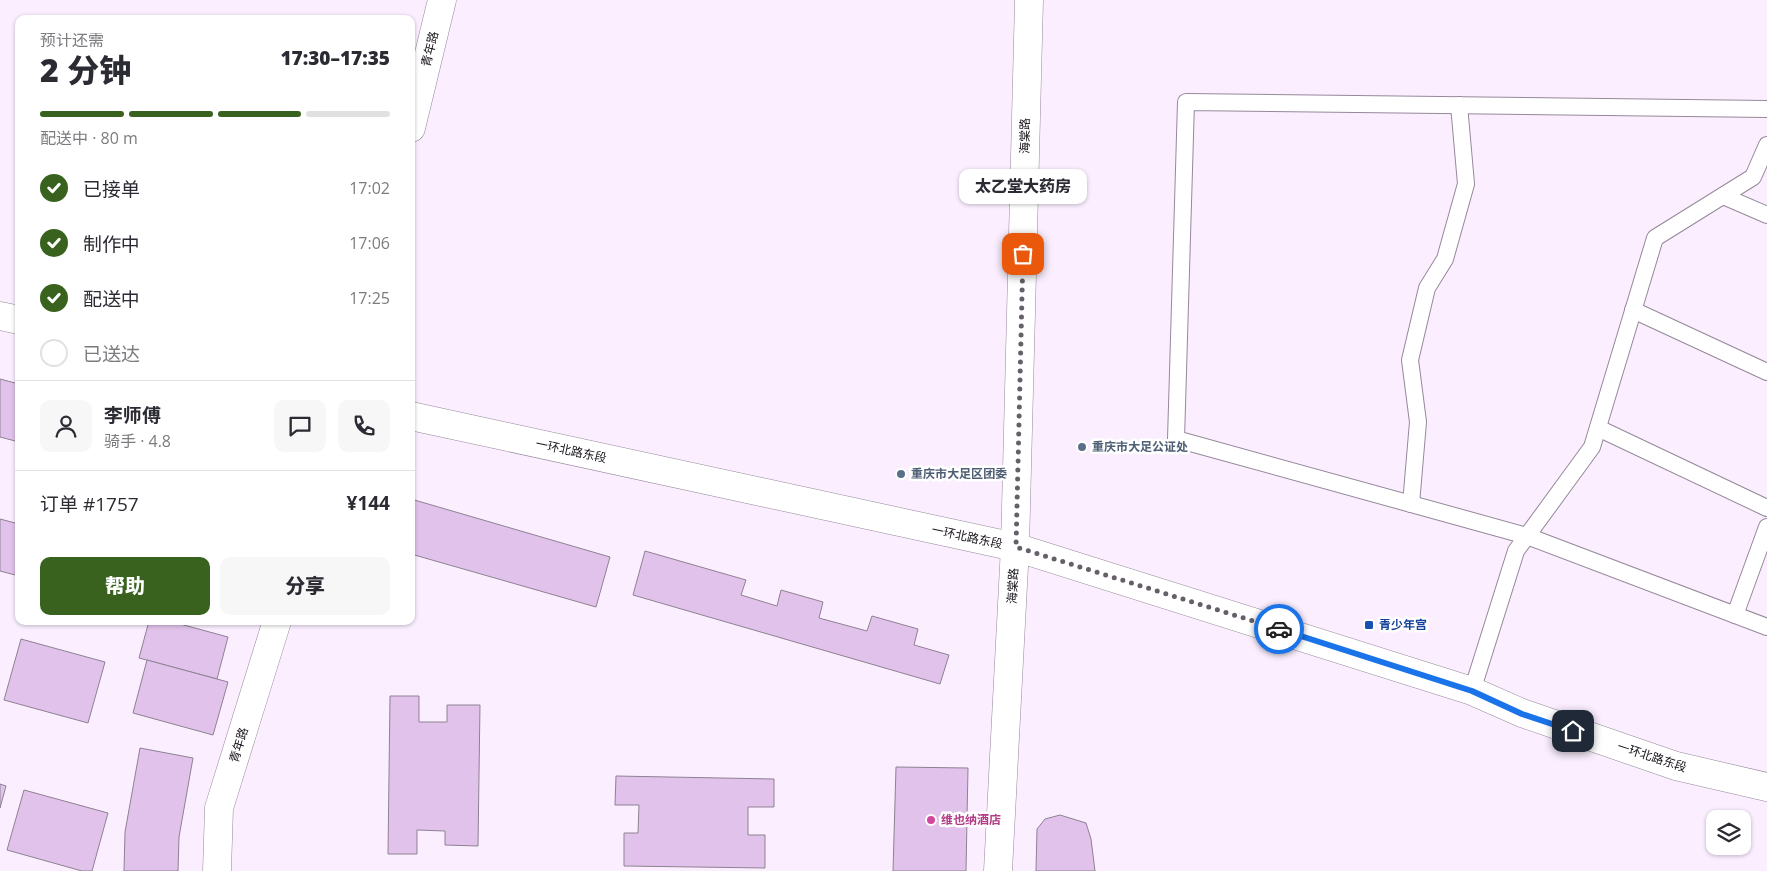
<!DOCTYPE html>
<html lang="zh">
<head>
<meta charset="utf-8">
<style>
  :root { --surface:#fff; --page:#f7f7f7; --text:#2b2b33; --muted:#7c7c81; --line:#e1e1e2; --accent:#39621e }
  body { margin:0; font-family:"Open Sans","Noto Sans SC",sans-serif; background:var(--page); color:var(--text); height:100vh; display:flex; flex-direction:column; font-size:19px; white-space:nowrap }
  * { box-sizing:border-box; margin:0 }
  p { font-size:16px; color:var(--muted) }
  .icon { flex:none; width:28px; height:28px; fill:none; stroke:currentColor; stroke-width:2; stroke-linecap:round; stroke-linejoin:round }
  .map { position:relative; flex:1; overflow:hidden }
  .panel { position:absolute; left:15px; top:15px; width:400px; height:610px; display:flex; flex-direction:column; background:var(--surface); border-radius:10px; box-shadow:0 1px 4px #0004 }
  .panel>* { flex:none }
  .tools { position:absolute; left:1706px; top:810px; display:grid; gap:10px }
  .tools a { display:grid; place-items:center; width:45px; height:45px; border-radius:10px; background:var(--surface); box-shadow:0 1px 4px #0004; font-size:25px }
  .pin { position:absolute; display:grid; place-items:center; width:42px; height:42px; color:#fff; margin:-21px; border-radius:10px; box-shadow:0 2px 8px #0006 }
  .courier { position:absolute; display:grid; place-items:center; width:50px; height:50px; margin:-25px; border:4px solid #1a73e8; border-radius:50%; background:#fff; color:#222; box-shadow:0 1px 6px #0007 }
  .bubble { position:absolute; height:35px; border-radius:10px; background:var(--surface); box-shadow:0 1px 4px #0004; font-size:16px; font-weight:800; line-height:35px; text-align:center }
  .head em { font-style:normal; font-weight:800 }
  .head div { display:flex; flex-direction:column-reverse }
  .head { display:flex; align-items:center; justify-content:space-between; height:85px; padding:0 25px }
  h1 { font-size:32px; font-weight:800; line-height:38px }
  .bar { display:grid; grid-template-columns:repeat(4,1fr); gap:8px 5px; align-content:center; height:60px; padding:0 25px }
  .bar i { height:6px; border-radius:4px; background:var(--line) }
  .bar .current { background:var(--accent) }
  .bar p { grid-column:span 4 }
  .line { display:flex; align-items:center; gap:12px; padding:0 25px; border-top:1px solid var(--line) }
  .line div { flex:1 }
  .round { display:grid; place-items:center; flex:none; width:52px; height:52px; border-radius:10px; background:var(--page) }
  ol { padding:0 25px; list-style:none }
  li { display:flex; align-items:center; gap:15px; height:55px }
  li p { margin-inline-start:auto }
  li .icon { padding:5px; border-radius:50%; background:var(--accent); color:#fff; stroke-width:4 }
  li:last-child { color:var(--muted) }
  li i { width:28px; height:28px; border:2px solid var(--line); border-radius:50% }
  .action { display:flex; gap:10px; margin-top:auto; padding:10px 25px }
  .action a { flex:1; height:58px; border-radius:10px; background:var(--accent); color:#fff; font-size:20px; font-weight:800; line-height:58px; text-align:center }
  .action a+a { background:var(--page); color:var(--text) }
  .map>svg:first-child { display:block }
  .building { fill:#e1c2ea; stroke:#8e8193 }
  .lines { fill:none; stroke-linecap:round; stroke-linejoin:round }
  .service-casing { stroke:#95889a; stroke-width:18 }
  .minor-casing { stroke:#95889a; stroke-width:29 }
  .primary-casing { stroke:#95889a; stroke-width:29 }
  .service { stroke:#fff; stroke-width:16 }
  .minor { stroke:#fff; stroke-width:28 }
  .primary { stroke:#fff; stroke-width:28 }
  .done { stroke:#665f69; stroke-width:5; stroke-dasharray:0 9 }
  .route { stroke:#1a73e8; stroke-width:6 }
  .service-dot { fill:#5c6f8a; stroke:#fff; stroke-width:2 }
  .transit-dot { fill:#1a4fb4; stroke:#fff; stroke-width:2 }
  .hotel-dot { fill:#d1479c; stroke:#fff; stroke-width:2 }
  .labels { text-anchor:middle; stroke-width:5; stroke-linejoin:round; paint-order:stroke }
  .street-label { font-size:12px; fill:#161118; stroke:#fff }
  .service-label { font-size:12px; font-weight:bold; fill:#4e5e75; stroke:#fff; text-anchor:start }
  .transit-label { font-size:12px; font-weight:bold; fill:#164399; stroke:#fff; text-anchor:start }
  .hotel-label { font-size:12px; font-weight:bold; fill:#b23c85; stroke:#fff; text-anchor:start }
</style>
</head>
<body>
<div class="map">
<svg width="1767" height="871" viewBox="0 0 1767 871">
  <rect width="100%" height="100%" fill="#fbefff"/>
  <g class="building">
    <polygon points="0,379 19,384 19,442 0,437"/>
    <polygon points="411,499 610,557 596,607 411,554"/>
    <polygon points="0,519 19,524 19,576 0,571"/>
    <polygon points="645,551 746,580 741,595 777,606 781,590 823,602 819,618 867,631 872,616 918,629 914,645 949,655 940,684 633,595"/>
    <polygon points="149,621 169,621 228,637 217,679 139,658"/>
    <polygon points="21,639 105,662 88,723 4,700"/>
    <polygon points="147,660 228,682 213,735 133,713"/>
    <polygon points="390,696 419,696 419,722 447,722 447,705 480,705 478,846 445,845 445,831 417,830 417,854 388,854"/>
    <polygon points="140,748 193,758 179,837 178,871 124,871 125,832"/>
    <polygon points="896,767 968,768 966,871 893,871"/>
    <polygon points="616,776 774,779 774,807 748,807 748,835 765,835 765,868 624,866 624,833 638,833 639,805 615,805"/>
    <polygon points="0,784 6,786 0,808"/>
    <polygon points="24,790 108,813 92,871 82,871 7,850"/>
    <polygon points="1060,815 1086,823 1091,839 1095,871 1036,871 1037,829 1045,819"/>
  </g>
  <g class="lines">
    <defs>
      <g id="service">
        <polyline points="1767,109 1186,102 1176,439 1527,536 1767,627"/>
        <polyline points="1723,196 1767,215"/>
        <polyline points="1633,310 1767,372"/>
        <polyline points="1598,428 1767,508"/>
        <polyline points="1411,504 1418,422 1410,360 1427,288 1445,259 1466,184 1459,105"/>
        <polyline points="1735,615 1767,527"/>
        <polyline points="1472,691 1516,551 1592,447 1655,238 1753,177 1767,145"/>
      </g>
      <g id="minor">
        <polyline points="411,128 442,0"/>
        <polyline points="217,871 219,808 277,621"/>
        <polyline points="998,871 1015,547 1029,0"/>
      </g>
      <g id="primary">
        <polyline points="0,316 19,320"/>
        <polyline points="411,416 1015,547 1472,691 1522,713 1676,766 1767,787"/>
      </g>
    </defs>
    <use href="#service" class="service-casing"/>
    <use href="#minor" class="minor-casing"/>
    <use href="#primary" class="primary-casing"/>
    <use href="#service" class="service"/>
    <use href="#minor" class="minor"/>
    <use href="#primary" class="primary"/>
  </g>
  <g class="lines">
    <polyline class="done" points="1023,254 1016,547 1279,629"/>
    <polyline class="route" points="1279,629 1472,691 1522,714 1573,731"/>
  </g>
  <g class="service-dot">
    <circle cx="1082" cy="447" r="5"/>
    <circle cx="901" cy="474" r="5"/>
  </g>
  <rect class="transit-dot" x="1364" y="620" width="10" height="10" rx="2.5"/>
  <circle class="hotel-dot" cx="931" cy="820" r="5"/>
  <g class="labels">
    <g class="street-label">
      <text transform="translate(430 49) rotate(-76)" y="4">青年路</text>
      <text transform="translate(1025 136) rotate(-89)" y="4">海棠路</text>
      <text transform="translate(571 451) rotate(12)" y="4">一环北路东段</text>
      <text transform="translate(967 537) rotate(12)" y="4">一环北路东段</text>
      <text transform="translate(1013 586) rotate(-87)" y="4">海棠路</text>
      <text transform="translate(239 745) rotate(-73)" y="4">青年路</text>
      <text transform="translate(1652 757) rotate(18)" y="4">一环北路东段</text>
    </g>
    <g class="service-label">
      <text x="1092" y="451">重庆市大足公证处</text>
      <text x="911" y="478">重庆市大足区团委</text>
    </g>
    <g class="transit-label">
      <text x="1379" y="629">青少年宫</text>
    </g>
    <g class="hotel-label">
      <text x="941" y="824">维也纳酒店</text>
    </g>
  </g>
</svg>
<div class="tools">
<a><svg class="icon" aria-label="layers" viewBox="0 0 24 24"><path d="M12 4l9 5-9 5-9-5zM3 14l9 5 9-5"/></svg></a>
</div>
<div class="pin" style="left:1023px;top:254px;background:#ea580c"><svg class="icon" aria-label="bag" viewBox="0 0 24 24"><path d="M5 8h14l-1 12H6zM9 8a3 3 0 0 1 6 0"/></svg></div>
<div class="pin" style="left:1573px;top:731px;background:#1f2937"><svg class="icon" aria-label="home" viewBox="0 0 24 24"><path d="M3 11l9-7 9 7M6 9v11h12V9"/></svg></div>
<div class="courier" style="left:1279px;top:629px"><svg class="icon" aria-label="car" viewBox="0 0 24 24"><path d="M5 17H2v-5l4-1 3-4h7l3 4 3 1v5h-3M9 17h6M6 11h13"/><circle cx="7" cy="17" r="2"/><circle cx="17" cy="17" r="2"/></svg></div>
<div class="bubble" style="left:959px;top:169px;width:128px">太乙堂大药房</div>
<section class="panel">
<div class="head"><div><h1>2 分钟</h1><p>预计还需</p></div><em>17:30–17:35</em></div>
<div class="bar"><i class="current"></i><i class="current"></i><i class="current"></i><i></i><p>配送中 · 80 m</p></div>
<ol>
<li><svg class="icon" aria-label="check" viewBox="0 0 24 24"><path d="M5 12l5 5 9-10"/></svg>已接单<p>17:02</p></li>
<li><svg class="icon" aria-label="check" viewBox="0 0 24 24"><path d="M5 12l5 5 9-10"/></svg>制作中<p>17:06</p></li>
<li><svg class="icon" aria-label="check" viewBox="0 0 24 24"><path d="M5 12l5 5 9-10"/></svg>配送中<p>17:25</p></li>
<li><i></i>已送达</li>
</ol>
<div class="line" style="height:90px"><a class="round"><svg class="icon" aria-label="person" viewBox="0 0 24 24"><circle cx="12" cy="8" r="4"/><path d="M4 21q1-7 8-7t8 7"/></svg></a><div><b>李师傅</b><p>骑手 · 4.8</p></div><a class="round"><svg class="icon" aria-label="chat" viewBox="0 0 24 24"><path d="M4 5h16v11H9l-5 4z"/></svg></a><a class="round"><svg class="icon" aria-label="phone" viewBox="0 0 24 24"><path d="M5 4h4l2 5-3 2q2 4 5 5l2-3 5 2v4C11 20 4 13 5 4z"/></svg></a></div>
<div class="line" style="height:65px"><div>订单 #1757</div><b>¥144</b></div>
<div class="action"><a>帮助</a><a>分享</a></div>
</section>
</div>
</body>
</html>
